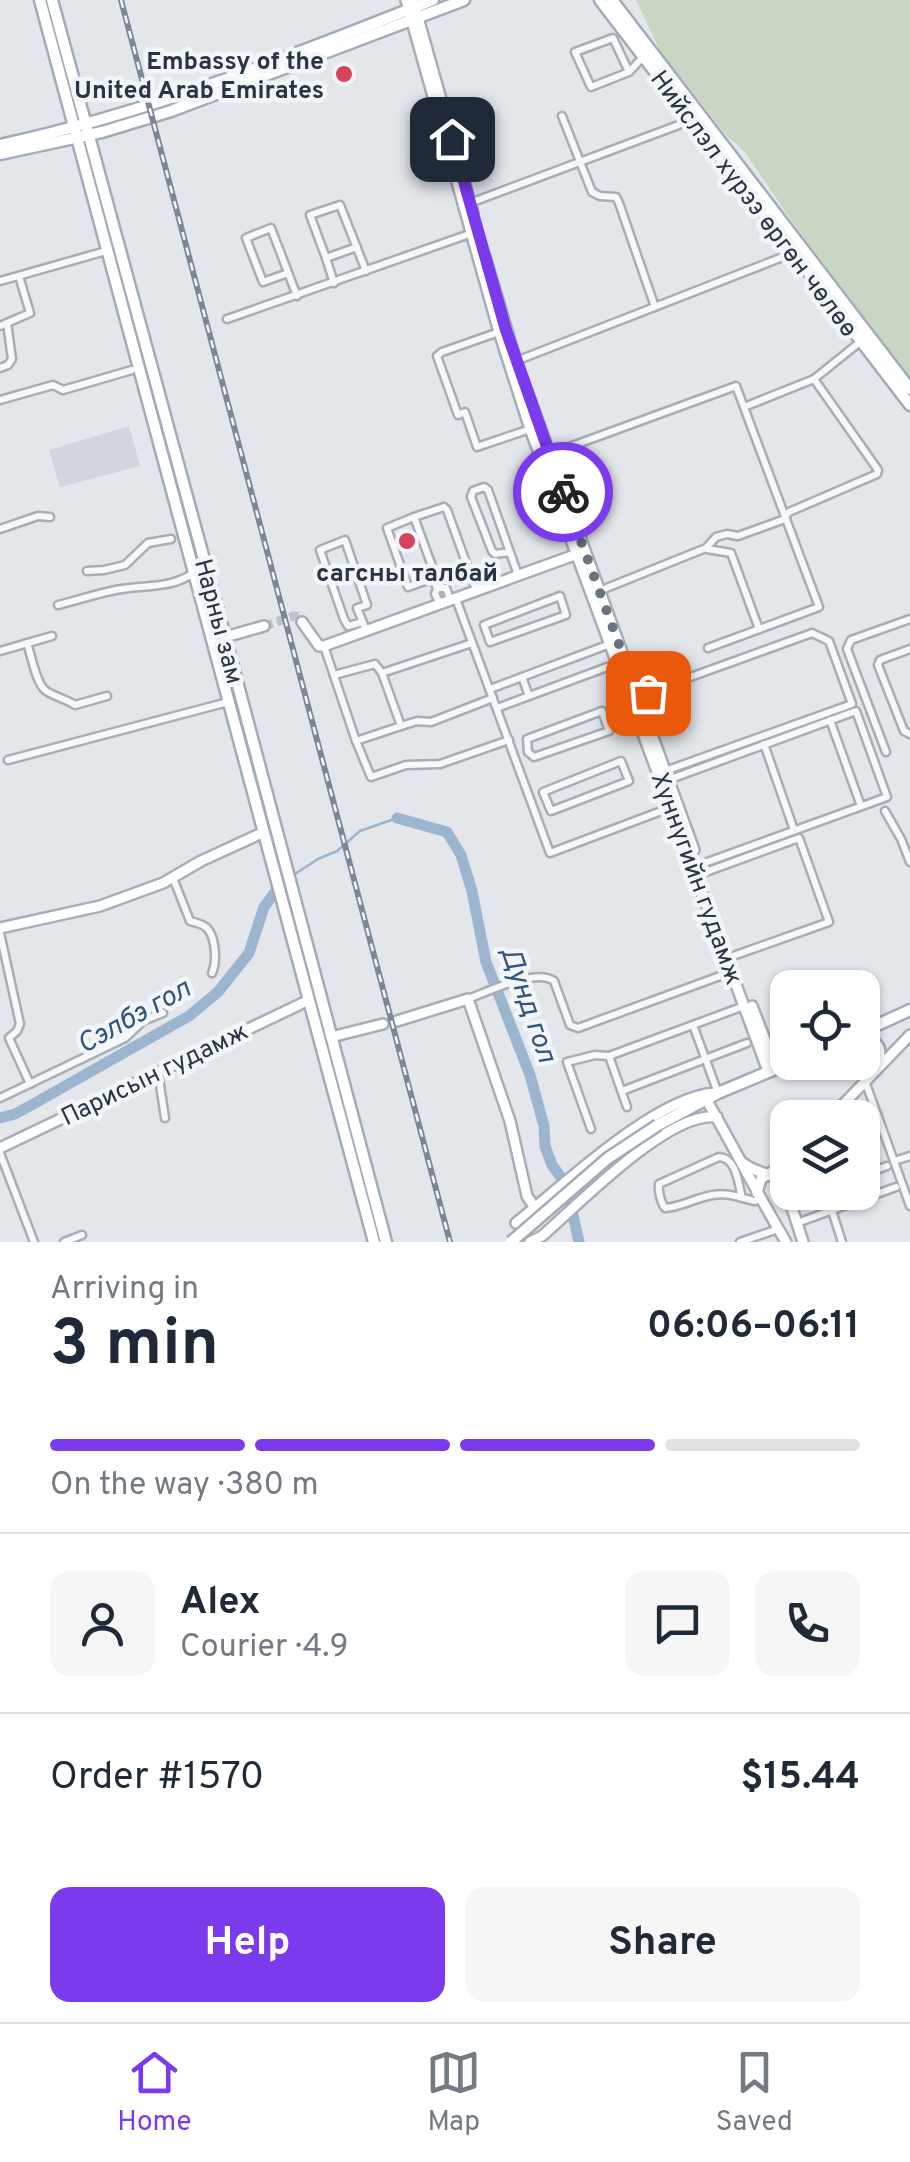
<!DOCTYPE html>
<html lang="en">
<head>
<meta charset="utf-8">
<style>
  :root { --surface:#fff; --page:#f6f6f7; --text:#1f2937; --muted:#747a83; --line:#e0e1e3; --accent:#7c3aed }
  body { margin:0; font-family:Overpass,sans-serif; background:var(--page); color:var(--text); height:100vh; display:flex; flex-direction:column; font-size:38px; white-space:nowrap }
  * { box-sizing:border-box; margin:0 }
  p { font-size:32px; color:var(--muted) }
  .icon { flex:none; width:55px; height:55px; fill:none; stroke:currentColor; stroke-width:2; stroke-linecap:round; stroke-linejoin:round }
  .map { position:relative; height:1242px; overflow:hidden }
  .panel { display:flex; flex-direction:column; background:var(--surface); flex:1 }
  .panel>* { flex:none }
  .fabs { position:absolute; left:770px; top:970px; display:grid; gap:20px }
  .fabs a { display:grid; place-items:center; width:110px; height:110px; border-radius:20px; background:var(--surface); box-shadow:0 2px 8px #0004; font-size:50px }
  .pin { position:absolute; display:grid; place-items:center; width:85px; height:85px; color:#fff; margin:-42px; border-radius:20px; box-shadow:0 5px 15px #0006 }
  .courier { position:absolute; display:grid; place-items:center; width:100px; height:100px; margin:-50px; border:8px solid #7c3aed; border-radius:50%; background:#fff; color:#222; box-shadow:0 2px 12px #0007 }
  .head em { font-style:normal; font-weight:700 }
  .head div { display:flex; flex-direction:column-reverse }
  .head { display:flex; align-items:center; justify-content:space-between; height:170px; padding:0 50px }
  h1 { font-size:65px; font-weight:700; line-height:75px }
  .bar { display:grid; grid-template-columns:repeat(4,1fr); gap:15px 10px; align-content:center; height:120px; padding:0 50px }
  .bar i { height:12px; border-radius:8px; background:var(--line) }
  .bar .selected { background:var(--accent) }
  .bar p { grid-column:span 4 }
  .line { display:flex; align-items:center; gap:25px; padding:0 50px; border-top:2px solid var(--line) }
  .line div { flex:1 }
  .round { display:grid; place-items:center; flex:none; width:105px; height:105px; border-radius:20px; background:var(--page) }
  .primary-button { display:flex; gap:20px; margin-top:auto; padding:20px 50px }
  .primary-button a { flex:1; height:115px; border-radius:20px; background:var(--accent); color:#fff; font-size:40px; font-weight:700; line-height:115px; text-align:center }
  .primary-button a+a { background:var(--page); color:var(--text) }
  .tab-bar { display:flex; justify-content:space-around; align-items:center; height:140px; border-top:2px solid var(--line); background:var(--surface); font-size:28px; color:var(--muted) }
  .tab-bar a { display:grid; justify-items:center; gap:5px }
  .tab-bar .selected { color:var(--accent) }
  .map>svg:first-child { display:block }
  .built { fill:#d1d6de }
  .green { fill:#c9d6c4 }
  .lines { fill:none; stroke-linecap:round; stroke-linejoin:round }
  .stream { stroke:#9cb5ce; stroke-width:2.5 }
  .river { stroke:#9cb5ce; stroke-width:11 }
  .secondary-tunnel { stroke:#bec3cb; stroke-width:9; stroke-dasharray:9 4.5; stroke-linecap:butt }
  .street-casing { stroke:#a7aeb7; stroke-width:11 }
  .secondary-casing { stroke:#a7aeb7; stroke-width:14 }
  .primary-casing { stroke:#a1abb9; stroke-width:15 }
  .street { stroke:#f6f8fa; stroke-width:6 }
  .secondary { stroke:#fff; stroke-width:9 }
  .primary { stroke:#fff; stroke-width:10 }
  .rail-casing { stroke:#7b8697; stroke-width:6 }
  .rail { stroke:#f3f6f9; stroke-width:2.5; stroke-dasharray:8; stroke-linecap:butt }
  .primary-bridge-casing { stroke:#a1abb9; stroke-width:15; stroke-linecap:butt }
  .primary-bridge { stroke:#fff; stroke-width:10 }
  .done { stroke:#6a7380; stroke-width:10; stroke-dasharray:0 18 }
  .route { stroke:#7c3aed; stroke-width:12 }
  .poi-dot { fill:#d7425c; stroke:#f3f6f9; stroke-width:4 }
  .labels { text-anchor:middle; stroke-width:9; stroke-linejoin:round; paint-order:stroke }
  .poi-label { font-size:25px; font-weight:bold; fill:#293446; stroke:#f3f6f9; text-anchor:end }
  .street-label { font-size:25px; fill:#293446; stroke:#f3f6f9 }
  .water-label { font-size:28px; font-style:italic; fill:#30547d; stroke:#f3f6f9 }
</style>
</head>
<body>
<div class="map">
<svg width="910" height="1242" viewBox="0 0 910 1242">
  <rect width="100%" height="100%" fill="#e3e7ec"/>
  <polygon class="built" points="129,426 140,466 60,487 49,450"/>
  <polygon class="green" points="636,0 910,0 910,378 793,223 744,151 726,135 660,51"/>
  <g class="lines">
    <polyline class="stream" points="292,876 318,859 337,851 360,831 397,818"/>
    <g class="river">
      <polyline points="397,818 447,832 461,855 472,891 486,962 530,1075 544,1126 545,1146 552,1165 566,1184 579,1242"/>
      <polyline points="0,1118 15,1114 28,1107 189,1016 218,992 249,953 264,907 282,883"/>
    </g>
    <polyline class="secondary-tunnel" points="264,626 294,616 301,617 302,622"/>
    <defs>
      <g id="street">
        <polyline points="629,72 613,38 575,52 591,87 629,72 643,57"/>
        <polyline points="562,116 592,192 600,196 616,197 619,203 655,307"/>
        <polyline points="470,203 692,120"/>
        <polyline points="357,247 326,258 310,215 340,205 366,271"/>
        <polyline points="326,258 334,283"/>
        <polyline points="288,273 263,282 246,238 271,228 297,296"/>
        <polyline points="0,281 106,251"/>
        <polyline points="227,319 478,231"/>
        <polyline points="0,326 30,313 19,276"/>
        <polyline points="499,332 442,352 437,356 458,415 465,412 477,447 530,429"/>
        <polyline points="516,361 793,253"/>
        <polyline points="0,368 8,365 12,359 7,323"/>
        <polyline points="0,400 53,385 63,390 132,370"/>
        <polyline points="744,407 814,379"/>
        <polyline points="550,454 736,386 819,607 708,648"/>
        <polyline points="414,517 444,507 447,510 476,590"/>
        <polyline points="785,517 789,512 877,474 878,470 814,379 860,342"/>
        <polyline points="0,529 38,516 50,517"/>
        <polyline points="707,549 731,553 759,629"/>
        <polyline points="510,552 495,554 492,551 471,497 473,491 484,487 488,490 518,575"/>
        <polyline points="87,571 104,570 125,565 148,543 171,539"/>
        <polyline points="599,591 706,548 716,537 727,534 738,536 785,519"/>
        <polygon points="560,596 566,615 490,642 484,625"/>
        <polyline points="456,599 550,853 672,807"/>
        <polyline points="440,603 435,594 437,589 433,578 408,587 387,528 414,517 440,588 446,588 450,599"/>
        <path d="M58,605C79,600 101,592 122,589C147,585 173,588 193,573"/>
        <path d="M363,622L348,626L344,619L320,550L345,540L367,605L357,608C360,616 364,623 366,631"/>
        <path d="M27,643C31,654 36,683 45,690C50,695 66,699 75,705L107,696"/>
        <polyline points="324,646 356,741 401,726 417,721 431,722 493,698"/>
        <polyline points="910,649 880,660 878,665 904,731 910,734"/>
        <polyline points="0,651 52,636"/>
        <polyline points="382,673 472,643"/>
        <polyline points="334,675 375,664 382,673 401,726"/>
        <polyline points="522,677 529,696"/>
        <polyline points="490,689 610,644"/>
        <polyline points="638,696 812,633 829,641 852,704 665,771"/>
        <polyline points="497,708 618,663"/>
        <polygon points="602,711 609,731 534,757 528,752 527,739"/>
        <polyline points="830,720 861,806"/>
        <polyline points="356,741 371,777 406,765 440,764 509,740"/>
        <polyline points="764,744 794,830"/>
        <polyline points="886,752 847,649 851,640 910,619"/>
        <polyline points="8,760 228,702"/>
        <polygon points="621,761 629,781 551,811 543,792"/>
        <polyline points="668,780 856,711 887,797 699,865"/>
        <polyline points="885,811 901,839 910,862"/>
        <polyline points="703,873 799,838 829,922 733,956"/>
        <path d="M173,878L190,921C194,922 204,925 207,928C216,938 217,962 212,973"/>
        <polyline points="0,933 20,1024 17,1031 9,1038 30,1084"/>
        <path d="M468,999C489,991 536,968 554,981L570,1025L578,1028L731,972"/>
        <polyline points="693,1025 718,1093"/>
        <polyline points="609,1056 627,1107"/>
        <polyline points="158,1072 165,1118"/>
        <polyline points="865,1081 894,1161 910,1156"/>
        <polyline points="622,1091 747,1043"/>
        <polyline points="0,1098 125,1038 143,1021 163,1013"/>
        <polyline points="591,1129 567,1062 595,1055 609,1056 744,1006"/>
        <polyline points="0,1153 34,1242"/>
        <polyline points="894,1161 910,1206"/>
        <polyline points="862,1175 887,1166"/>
        <polyline points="826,1192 842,1242"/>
        <path d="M742,1198C738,1183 737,1158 719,1157L659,1184C658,1191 661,1203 665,1208C682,1207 697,1197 713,1195C727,1192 741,1198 755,1201L759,1199"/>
        <polyline points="797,1223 896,1187"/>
        <polyline points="64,1242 82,1235"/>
        <polyline points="740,1242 778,1229"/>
      </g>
      <g id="secondary">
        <polyline points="406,0 499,332 530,429 768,1071"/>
        <polyline points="413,0 473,213"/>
        <polyline points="485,257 516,361 694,850"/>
        <polyline points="302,622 319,646 324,646 580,553"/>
        <polyline points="225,637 264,626"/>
        <polyline points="0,928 100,906 163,883 201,861 262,833"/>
        <polyline points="752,1006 776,1068"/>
        <polyline points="397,1021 468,999 510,1121 527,1196 535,1208"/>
        <polyline points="331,1037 383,1024"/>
        <path d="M706,1099C733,1146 758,1195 786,1242"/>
        <polyline points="830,1118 910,1035"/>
        <polyline points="0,1148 309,1000"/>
        <path d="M743,1163C755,1173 771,1173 784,1183"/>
        <polyline points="784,1183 803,1242"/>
        <polyline points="757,1193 761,1179 788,1161"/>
        <path d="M516,1223C564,1185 655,1097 715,1093"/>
        <path d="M530,1242L542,1236C578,1205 669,1110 717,1117"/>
      </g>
      <g id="primary">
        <polyline points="40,0 374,1242"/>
        <polyline points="52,0 231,659 386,1242"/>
        <polyline points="600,0 910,405"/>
        <polyline points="612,0 910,389"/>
        <path d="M0,145C149,113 292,56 433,0"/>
        <polyline points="0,154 102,132 171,111 464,0"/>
        <polyline points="862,1032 910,1010"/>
        <path d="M862,1033C881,1044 884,1051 874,1071"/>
        <polyline points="658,1125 718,1093 792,1062"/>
      </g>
    </defs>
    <use href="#street" class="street-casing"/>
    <use href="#secondary" class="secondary-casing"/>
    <use href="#primary" class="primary-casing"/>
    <use href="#street" class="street"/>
    <use href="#secondary" class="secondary"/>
    <use href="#primary" class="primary"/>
    <defs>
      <polyline id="rail" points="121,0 450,1242"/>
    </defs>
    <use href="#rail" class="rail-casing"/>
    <use href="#rail" class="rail"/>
    <defs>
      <polyline id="primary-bridge" points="511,1242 608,1158 658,1125"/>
    </defs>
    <use href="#primary-bridge" class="primary-bridge-casing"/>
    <use href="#primary-bridge" class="primary-bridge"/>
  </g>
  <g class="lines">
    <polyline class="done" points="563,492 638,696 648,693"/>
    <polyline class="route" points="452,139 506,330 563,492"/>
  </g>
  <g class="poi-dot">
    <circle cx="344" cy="74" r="10"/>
    <circle cx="407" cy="541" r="10"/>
  </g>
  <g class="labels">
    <g class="poi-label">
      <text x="324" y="69">Embassy of the<tspan x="324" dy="29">United Arab Emirates</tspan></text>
      <text x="407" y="581" text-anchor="middle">сагсны талбай</text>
    </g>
    <g class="street-label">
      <text transform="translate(755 203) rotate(53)" y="9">Нийслэл хүрээ өргөн чөлөө</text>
      <text transform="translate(220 621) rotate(75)" y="9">Нарны зам</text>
      <text transform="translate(698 878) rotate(70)" y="9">Хүннүгийн гудамж</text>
      <text transform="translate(154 1073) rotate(-26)" y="9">Парисын гудамж</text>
    </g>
    <g class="water-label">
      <text transform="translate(530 1004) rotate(71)" y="10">Дунд гол</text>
      <text transform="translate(133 1015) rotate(-29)" y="10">Сэлбэ гол</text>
    </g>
  </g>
</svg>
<div class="fabs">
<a><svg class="icon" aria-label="locate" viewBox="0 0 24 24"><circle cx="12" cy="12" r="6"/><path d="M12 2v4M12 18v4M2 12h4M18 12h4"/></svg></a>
<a><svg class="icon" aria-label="layers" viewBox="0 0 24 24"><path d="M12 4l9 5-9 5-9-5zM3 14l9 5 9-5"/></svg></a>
</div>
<div class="pin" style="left:648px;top:693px;background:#ea580c"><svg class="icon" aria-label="bag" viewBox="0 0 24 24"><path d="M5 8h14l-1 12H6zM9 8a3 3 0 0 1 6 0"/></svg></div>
<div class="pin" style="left:452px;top:139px;background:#1f2937"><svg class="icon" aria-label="home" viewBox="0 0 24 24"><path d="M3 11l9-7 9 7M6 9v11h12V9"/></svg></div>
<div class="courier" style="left:563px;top:492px"><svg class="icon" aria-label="bike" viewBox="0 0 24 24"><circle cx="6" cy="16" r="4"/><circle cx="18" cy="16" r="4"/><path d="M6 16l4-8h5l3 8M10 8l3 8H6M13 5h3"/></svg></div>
</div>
<section class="panel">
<div class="head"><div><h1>3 min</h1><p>Arriving in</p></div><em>06:06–06:11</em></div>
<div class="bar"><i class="selected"></i><i class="selected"></i><i class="selected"></i><i></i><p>On the way · 380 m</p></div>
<div class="line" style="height:180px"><a class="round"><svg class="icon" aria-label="person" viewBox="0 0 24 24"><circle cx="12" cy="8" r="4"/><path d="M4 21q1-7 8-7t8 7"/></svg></a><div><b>Alex</b><p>Courier · 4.9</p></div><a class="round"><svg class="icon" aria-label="chat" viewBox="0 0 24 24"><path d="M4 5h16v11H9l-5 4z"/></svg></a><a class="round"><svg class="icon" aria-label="phone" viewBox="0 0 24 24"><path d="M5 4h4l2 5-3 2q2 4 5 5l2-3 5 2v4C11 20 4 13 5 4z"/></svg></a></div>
<div class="line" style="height:130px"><div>Order #1570</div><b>$15.44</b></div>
<div class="primary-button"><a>Help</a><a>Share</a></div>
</section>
<nav class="tab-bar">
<a class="selected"><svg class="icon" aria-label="home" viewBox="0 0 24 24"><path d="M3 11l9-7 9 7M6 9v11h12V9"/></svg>Home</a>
<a><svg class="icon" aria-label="map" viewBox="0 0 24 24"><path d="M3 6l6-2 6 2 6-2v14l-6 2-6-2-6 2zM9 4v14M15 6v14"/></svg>Map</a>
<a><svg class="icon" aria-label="saved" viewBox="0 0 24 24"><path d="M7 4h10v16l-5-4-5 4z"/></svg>Saved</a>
</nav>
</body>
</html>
